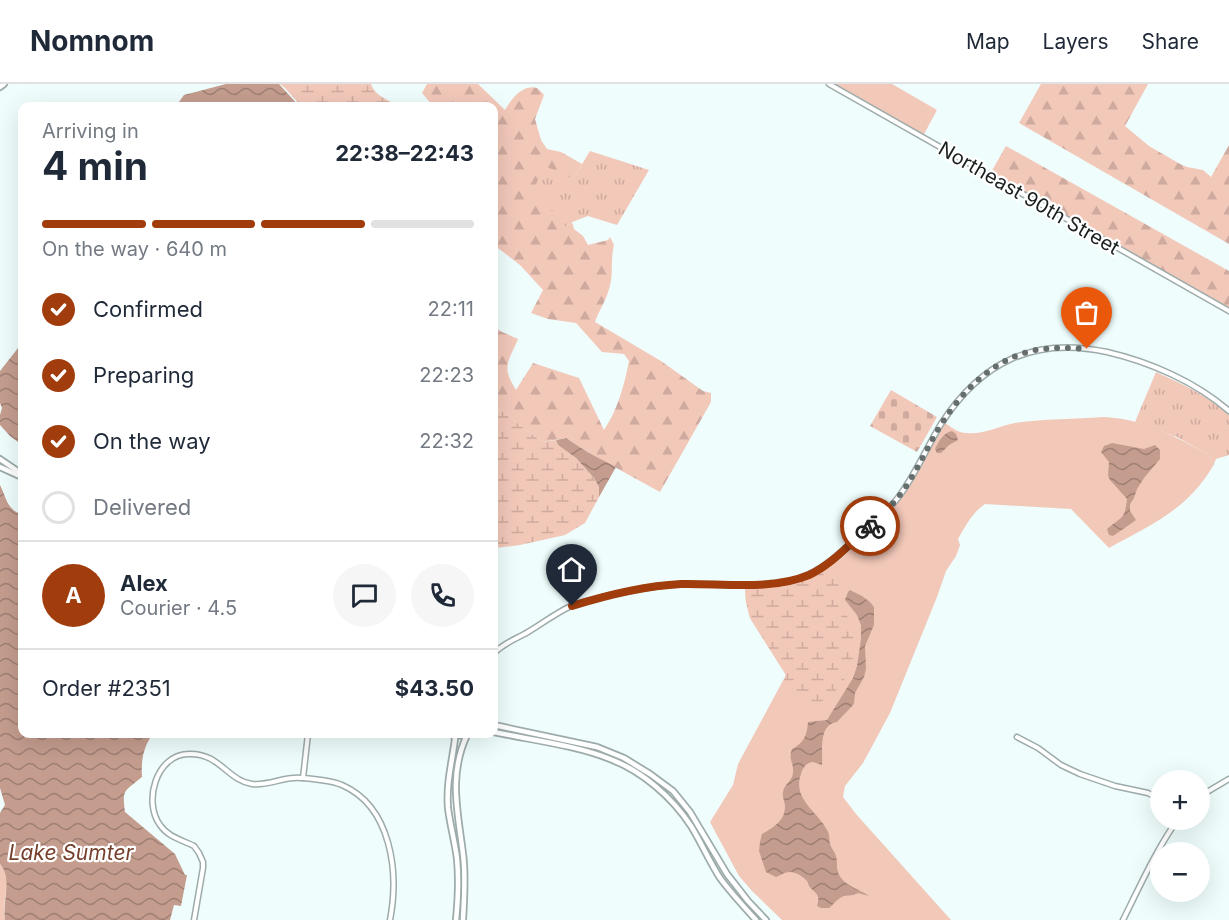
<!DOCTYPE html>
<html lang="en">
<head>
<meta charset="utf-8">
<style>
  :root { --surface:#fff; --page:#f6f6f7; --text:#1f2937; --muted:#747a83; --line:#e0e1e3; --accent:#a13d0d }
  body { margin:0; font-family:Inter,sans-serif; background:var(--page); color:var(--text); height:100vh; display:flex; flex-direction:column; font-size:22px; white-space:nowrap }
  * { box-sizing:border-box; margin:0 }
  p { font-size:20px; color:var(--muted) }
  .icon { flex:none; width:33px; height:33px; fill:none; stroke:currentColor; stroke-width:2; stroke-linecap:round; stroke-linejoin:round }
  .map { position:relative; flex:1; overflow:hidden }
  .drawer { position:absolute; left:18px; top:18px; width:480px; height:636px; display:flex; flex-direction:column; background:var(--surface); border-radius:12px; box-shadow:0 6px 24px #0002 }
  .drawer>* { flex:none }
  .controls { position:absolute; left:1150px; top:686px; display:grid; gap:12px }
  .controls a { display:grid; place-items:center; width:60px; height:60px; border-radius:50%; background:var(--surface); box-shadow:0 6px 24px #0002; font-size:30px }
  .pin { position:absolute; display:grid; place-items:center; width:51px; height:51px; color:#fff; margin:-62px -26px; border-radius:50% 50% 50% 0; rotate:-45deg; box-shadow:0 0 6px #0007 }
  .pin .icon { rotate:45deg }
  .courier { position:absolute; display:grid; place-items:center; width:60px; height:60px; margin:-30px; border:4px solid #a13d0d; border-radius:50%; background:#fff; color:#222; box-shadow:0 2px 8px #0007 }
  .overview em { font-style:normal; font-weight:700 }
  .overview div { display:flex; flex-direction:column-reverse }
  .overview { display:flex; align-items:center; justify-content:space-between; height:102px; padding:0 24px }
  h1 { font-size:39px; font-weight:700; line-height:45px }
  .bar { display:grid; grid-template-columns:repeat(4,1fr); gap:9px 6px; align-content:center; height:72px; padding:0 24px }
  .bar i { height:8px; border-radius:4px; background:var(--line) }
  .bar .active { background:var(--accent) }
  .bar p { grid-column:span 4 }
  .line { display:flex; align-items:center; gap:15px; padding:0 24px; border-top:2px solid var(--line) }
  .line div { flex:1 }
  .round { display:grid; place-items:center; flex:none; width:63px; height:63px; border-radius:32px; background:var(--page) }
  ol { padding:0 24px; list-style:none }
  li { display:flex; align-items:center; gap:18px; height:66px }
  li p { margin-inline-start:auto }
  li .icon { padding:6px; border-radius:50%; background:var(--accent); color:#fff; stroke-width:4 }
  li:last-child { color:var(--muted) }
  li i { width:33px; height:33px; border:3px solid var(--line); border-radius:50% }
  header { display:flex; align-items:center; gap:36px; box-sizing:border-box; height:84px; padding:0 30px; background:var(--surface); border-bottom:2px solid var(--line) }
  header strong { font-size:28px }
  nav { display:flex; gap:33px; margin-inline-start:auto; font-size:21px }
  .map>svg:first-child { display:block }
  .green { fill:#f2c8b9 }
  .forest { fill:url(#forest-firs) }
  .wetland { fill:url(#wetland-marsh) }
  .cemetery { fill:url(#cemetery-stones) }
  .park { fill:url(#park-tufts) }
  .water { fill:url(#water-waves) }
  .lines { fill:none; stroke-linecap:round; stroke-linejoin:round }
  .tertiary-casing { stroke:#9eabab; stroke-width:7 }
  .secondary-casing { stroke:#9eabab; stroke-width:8 }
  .tertiary { stroke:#fff; stroke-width:4 }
  .secondary { stroke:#fff; stroke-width:4.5 }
  .done { stroke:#656d6d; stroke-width:6; stroke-dasharray:0 10.8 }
  .route { stroke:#a13d0d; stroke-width:8 }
  .labels { text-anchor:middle; stroke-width:4.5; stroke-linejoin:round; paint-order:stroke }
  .street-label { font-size:20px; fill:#1a1f1f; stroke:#fff }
  .water-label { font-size:21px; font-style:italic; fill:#753f2b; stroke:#fff }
</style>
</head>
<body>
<header>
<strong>Nomnom</strong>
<nav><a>Map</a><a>Layers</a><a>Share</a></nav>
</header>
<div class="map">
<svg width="1229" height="836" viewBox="0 0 1229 836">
  <defs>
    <pattern id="forest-firs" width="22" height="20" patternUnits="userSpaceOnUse" patternTransform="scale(1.5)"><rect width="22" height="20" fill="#f2c8b9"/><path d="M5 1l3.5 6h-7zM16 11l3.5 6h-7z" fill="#cfab9f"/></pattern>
    <pattern id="wetland-marsh" width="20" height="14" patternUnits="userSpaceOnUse" patternTransform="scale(1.5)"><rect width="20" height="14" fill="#f2c8b9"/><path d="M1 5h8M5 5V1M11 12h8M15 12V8" fill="none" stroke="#cfab9f"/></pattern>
    <pattern id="cemetery-stones" width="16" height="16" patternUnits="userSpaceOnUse" patternTransform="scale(1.5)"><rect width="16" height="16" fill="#f2c8b9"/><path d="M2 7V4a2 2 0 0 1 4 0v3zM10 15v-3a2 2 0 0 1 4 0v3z" fill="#cfab9f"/></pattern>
    <pattern id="park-tufts" width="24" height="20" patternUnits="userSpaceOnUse" patternTransform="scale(1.5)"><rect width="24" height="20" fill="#f2c8b9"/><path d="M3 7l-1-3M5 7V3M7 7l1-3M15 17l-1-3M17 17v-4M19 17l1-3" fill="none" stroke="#cfab9f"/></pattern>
    <pattern id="water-waves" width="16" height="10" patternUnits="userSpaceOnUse" patternTransform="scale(1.5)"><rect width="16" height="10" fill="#c49d8e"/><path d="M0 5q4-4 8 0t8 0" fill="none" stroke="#9e7f73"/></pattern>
  </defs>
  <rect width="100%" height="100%" fill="#effdfd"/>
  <g class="green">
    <polygon points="832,0 892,0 937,26 923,52"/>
    <path d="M1103,333C1141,334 1177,353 1209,371L1213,382C1187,426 1152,440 1109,464L1071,425L985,420C972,429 966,441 958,455L960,461L956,472L946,487L937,513L890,629L863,679L845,702L843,713L856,730L951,836H782L752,807L739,792L710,738L733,701L738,680L786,591L750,534L746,518L745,504L783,503L802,498L825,487L843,473L871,446L908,404L945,339C951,343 958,349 966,349C983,351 999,342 1015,339C1044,335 1074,335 1103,333Z"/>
    <path d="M0,780C3,784 7,787 7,792C8,806 2,820 5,836H0Z"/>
  </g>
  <g class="forest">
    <path d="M427,0H478L505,26C511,16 522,0 537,4C540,6 542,9 544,11L535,35L541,56L547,65L561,68L582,80L573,95L566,143L572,138L574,145L583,152L588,161L608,156L610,153L614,161C610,177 614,191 609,205C606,217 599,226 595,238L661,277L703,307L711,309V318L660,408L589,369L566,354L542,358L494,321V241L500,247L518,255C508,279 501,282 516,306L533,279L579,294L604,346C618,325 624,302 629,277L624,270L602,268L576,239L548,235L531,229L543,206L520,181L494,161V22H433L422,9Z"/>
    <polygon points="1041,0 1148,0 1125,42 1149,62 1180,80 1187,83 1203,86 1211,93 1229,61 1229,160 1019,39"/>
    <polygon points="1006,62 1229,187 1229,225 990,90"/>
  </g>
  <g class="wetland">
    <path d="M280,0H371C375,12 388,16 399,22H301L285,4Z"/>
    <polygon points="494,321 542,358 556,356 558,361 576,374 594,394 599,403 599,413 585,439 565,451 520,461 494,464"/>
    <path d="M828,484L836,485L842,495C840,503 835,518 841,526C842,529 846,530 847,532C850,537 851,545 853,551C859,582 838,617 806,623C795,616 795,602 784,596L786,591L750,534L746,518L745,504C776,504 802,504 828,484Z"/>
  </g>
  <polygon class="cemetery" points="891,306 937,333 917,368 870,342"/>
  <g class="park">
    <polygon points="590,67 649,86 617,141 588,132 572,138 566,143 533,106 545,82 573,95"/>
    <path d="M1156,288C1182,300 1207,311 1229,331V371L1216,375L1213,382L1209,371L1177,353L1135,338Z"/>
  </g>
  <g class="water">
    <polygon points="226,0 279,0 299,22 176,22 184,11"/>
    <polygon points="22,259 22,361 10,352 0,341 0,331 2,324 0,319 0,287"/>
    <path d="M952,347L956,350L958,356L949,361L941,369H937L935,365C939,357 943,349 952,347Z"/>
    <polygon points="566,354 589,369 616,383 599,413 599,403 594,394 576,374 558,361 556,356"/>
    <path d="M1112,359L1144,365L1155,361L1160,366V375L1144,394L1137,405L1134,414L1130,420V427L1136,436L1113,452L1109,451L1107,445C1121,433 1125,436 1127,415L1110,396L1108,392L1109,378L1101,368L1104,362Z"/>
    <path d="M0,401C7,415 6,424 22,431V650H153C143,663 141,677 142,693C124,708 122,705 125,728L175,770L185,791H187L181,822L174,821L170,836H5C2,817 13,794 0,780V729L5,721L0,704Z"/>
    <path d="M850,506L862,512L870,518L874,523V541L865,562L866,585L864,593L855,609L854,620L837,638C818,641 823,666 822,681L813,678C806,679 803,683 801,690C792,715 817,727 827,746C830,750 829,755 830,760C831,764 835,768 836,772C838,780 835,785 841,794C848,803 861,806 869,812L858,809C853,812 850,811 844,812C838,814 834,820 829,824H821L817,822C821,809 815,810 809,802C808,800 808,798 807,797C804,793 796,788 790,788C785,788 781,791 776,793L766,788L759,767L760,758L762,750C774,743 785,737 785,722C785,718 782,713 783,708C784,700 793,697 793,688C794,679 788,676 792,665C804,659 807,651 808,638L827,636L853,594L857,582L861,555V541L857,531L845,516L848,508Z"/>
  </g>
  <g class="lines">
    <defs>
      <g id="tertiary">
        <polyline points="829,0 1229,227"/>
        <path d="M494,569C504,559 516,555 528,548C543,539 556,529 571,522C584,517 598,514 611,511C636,506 661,500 687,500C720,500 769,505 800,494C822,486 838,471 855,455C870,441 888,428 900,411C916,389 927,363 941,340C981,278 1034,252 1107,268C1150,278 1196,298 1229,327"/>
        <polyline points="1017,653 1038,664 1061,681 1080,690 1115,702 1148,709 1161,716"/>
        <polyline points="303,694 308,650"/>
        <polyline points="1200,713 1207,708 1229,695"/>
        <path d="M194,836L203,784V778L199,769L194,762C182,756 168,753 160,741C143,718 156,671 188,670C219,668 228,697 252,700C269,702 285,692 301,694C314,695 329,696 342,701C392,723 399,789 390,836"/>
        <path d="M1123,836C1140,802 1156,766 1178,735"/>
      </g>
      <g id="secondary">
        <polyline points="0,3 4,0"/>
        <polyline points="0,375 22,390"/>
        <polyline points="0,383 22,393"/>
        <polyline points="494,641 597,663 624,674 650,690 673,707 690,728 727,790 748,817 766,836"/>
        <path d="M494,648C531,656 575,661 610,675C642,687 672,713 691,742C701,758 709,777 720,794C731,809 744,823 756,836"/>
        <path d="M453,650L455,655C452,678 446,700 448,724C450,741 455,758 457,775C459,795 458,816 456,836"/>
        <polyline points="455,650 463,652 470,650"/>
        <path d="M463,836C464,814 466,792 463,770C458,728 448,692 467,651"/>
      </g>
    </defs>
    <use href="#tertiary" class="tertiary-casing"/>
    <use href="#secondary" class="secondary-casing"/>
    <use href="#tertiary" class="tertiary"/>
    <use href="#secondary" class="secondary"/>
  </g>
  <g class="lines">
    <path class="done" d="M870,442C880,433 890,424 899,412C914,393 924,370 936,349C958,311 991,275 1036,266C1053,263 1070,264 1087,265"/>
    <path class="route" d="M572,522C607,511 644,502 681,500C721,499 771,507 809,491C833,480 850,459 870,442"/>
  </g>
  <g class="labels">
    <g class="street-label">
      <text transform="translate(1029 114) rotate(30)" y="7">Northeast 90th Street</text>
    </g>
    <g class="water-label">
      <text x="71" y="776">Lake Sumter</text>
    </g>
  </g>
</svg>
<div class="controls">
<a>+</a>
<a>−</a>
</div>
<div class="pin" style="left:1087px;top:265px;background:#ea580c"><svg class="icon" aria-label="bag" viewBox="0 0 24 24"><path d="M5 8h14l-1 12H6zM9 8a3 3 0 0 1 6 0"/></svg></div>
<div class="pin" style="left:572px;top:522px;background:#1f2937"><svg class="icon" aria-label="home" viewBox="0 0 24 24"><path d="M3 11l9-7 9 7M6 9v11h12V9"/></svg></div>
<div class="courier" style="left:870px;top:442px"><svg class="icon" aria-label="bike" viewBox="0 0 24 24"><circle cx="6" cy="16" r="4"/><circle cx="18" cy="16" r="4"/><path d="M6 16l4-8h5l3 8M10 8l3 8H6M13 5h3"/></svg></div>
<section class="drawer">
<div class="overview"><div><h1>4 min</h1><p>Arriving in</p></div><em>22:38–22:43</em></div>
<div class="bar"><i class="active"></i><i class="active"></i><i class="active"></i><i></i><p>On the way · 640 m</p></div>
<ol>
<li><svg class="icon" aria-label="check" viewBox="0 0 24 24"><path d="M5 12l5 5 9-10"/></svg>Confirmed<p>22:11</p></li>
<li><svg class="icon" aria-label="check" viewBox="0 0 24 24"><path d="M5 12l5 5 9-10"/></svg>Preparing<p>22:23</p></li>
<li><svg class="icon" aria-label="check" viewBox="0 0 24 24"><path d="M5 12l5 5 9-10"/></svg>On the way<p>22:32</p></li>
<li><i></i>Delivered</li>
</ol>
<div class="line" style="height:108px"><b class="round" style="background:var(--accent);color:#fff">A</b><div><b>Alex</b><p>Courier · 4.5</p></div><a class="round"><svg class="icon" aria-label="chat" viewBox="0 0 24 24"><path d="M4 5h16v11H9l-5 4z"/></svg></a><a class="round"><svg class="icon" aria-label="phone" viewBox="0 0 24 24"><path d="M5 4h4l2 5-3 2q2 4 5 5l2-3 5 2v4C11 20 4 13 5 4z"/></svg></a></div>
<div class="line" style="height:78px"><div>Order #2351</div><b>$43.50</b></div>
</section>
</div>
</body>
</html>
